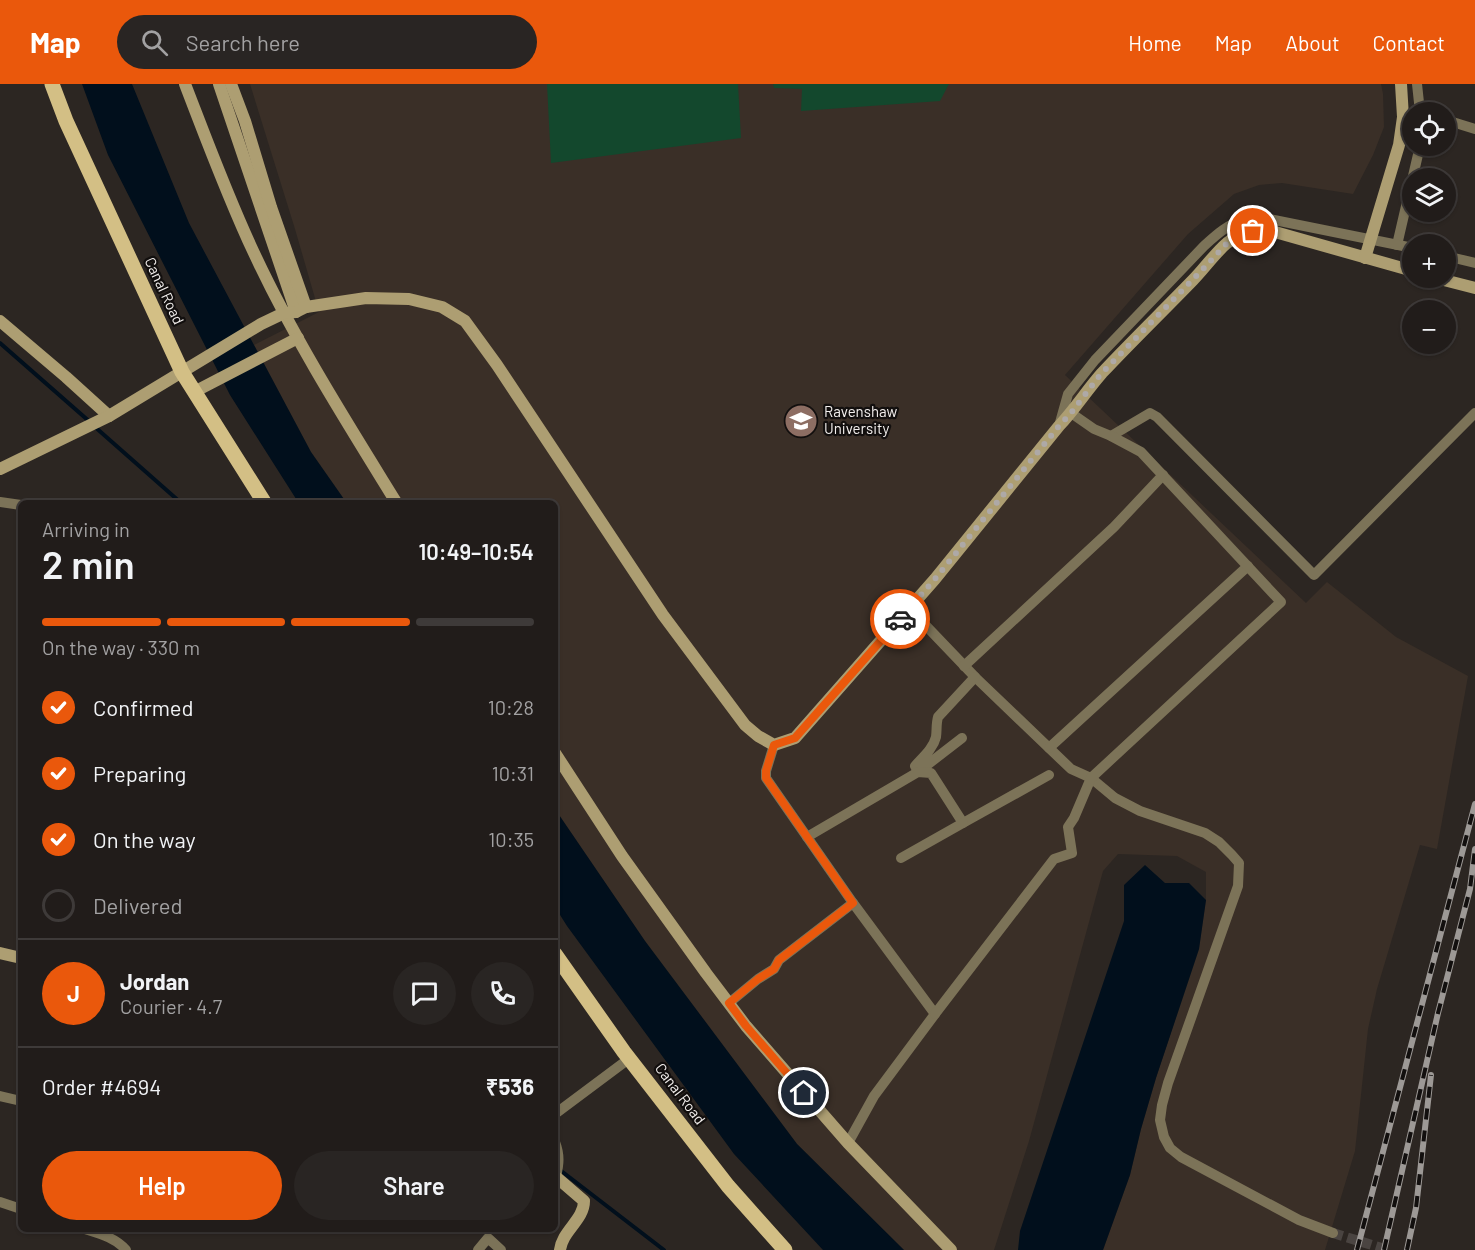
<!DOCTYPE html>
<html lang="en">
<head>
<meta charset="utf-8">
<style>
  :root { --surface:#211c1a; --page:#292523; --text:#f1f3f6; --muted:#a2a1a2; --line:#3e3a39; --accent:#ea580c }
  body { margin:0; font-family:Barlow,sans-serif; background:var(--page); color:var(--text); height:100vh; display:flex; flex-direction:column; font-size:22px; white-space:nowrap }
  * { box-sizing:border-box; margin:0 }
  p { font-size:20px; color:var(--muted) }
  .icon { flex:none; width:33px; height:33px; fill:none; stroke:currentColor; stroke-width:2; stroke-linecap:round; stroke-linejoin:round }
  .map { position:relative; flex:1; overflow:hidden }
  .drawer { position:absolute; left:18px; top:416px; width:540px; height:732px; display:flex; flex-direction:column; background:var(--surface); border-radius:9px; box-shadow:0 2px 4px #0004,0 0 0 2px var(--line) }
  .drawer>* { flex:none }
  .buttons { position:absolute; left:1402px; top:18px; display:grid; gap:12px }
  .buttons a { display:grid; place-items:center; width:54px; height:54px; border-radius:50%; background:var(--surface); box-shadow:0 2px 4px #0004,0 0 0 2px var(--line); font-size:30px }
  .pin { position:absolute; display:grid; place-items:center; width:51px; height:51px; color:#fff; margin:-26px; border:3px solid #fff; border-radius:50%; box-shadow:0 2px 6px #0007 }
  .courier { position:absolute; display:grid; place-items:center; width:60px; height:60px; margin:-30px; border:4px solid #ea580c; border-radius:50%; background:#fff; color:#222; box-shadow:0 2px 8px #0007 }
  .overview em { font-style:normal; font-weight:600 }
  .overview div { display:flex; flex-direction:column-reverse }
  .overview { display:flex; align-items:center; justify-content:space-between; height:102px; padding:0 24px }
  h1 { font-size:39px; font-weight:600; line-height:45px }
  .bar { display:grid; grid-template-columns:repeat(4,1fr); gap:9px 6px; align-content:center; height:72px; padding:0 24px }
  .bar i { height:8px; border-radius:4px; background:var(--line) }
  .bar .active { background:var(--accent) }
  .bar p { grid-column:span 4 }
  .line { display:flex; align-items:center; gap:15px; padding:0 24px; border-top:2px solid var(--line) }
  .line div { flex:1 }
  .round { display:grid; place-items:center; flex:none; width:63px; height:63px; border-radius:32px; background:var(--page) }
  ol { padding:0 24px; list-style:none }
  li { display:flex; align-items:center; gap:18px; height:66px }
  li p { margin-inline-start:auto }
  li .icon { padding:6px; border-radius:50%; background:var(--accent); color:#fff; stroke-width:4 }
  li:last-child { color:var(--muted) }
  li i { width:33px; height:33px; border:3px solid var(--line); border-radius:50% }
  .cta { display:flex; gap:12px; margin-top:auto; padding:12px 24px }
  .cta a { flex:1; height:69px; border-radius:36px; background:var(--accent); color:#fff; font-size:24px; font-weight:600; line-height:69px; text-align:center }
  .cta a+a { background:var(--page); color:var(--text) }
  header { display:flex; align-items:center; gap:36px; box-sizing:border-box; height:84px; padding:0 30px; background:var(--accent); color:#fff }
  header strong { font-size:28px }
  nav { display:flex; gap:33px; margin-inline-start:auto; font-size:21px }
  .search { width:420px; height:54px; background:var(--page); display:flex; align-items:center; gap:15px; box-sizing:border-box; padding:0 21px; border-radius:33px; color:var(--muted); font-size:22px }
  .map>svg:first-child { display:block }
  .built { fill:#3a2f27 }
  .green { fill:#13482d }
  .water { fill:#010f1c }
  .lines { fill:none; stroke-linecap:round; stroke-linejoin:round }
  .stream { stroke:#010f1c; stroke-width:4 }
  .street-tunnel { stroke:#4a4441; stroke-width:10; stroke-dasharray:10 5; stroke-linecap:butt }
  .street { stroke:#7c7358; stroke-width:10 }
  .secondary { stroke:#ad9e72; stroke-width:12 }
  .primary { stroke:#d3bf85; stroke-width:15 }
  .rail-casing { stroke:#9d9996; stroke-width:6 }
  .rail { stroke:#120f0e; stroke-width:4; stroke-dasharray:11; stroke-linecap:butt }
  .secondary-bridge { stroke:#ad9e72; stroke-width:12 }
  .done { stroke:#aea9a7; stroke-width:6; stroke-dasharray:0 10.8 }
  .route { stroke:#ea580c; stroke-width:8 }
  .labels { text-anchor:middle; stroke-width:4.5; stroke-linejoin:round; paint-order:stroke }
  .street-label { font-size:15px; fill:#f4f0ee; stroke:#120f0e }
  .poi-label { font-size:15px; fill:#f4f0ee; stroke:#120f0e; text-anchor:start }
</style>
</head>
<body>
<header>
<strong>Map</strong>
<div class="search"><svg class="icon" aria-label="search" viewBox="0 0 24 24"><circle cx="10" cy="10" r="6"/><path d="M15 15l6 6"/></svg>Search here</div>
<nav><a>Home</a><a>Map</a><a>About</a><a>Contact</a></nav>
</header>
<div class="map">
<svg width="1475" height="1166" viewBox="0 0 1475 1166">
  <rect width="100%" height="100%" fill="#2c2622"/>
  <polygon class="built" points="250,0 1381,0 1383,10 1384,43 1373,71 1353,110 1282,99 1259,101 1234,110 1188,150 1065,291 1306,519 1327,498 1396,553 1468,592 1437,765 1420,761 1377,905 1368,945 1355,1067 1325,1166 1103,1166 1130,1091 1141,1045 1156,994 1199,865 1206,816 1206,788 1177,772 1118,770 1103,787 1029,1057 994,1166 904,1166 797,1060 645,857 555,725 555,418 346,418 311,368 254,261 319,228 295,145"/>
  <g class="green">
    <polygon points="547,0 738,0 741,54 551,79"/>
    <polygon points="773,0 949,0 940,17 801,27 802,5 774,4"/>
  </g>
  <g class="water">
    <polygon points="82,0 132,0 189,139 311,368 346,418 298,418 230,311 108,71"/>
    <polygon points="555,725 645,857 797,1060 904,1166 823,1166 734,1070 567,842 555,823"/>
    <polygon points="1145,781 1165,799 1189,799 1206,816 1199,865 1156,994 1141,1045 1130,1091 1103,1166 1018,1166 1020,1147 1124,837 1124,801"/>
  </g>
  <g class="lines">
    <g class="stream">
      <polyline points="0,259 90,338"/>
      <polyline points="95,343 180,418"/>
      <polyline points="560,1086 664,1166"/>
    </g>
    <polyline class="street-tunnel" points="1333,1149 1388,1166"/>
    <g class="street">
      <polyline points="1417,0 1420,28"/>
      <polyline points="1446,36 1475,45"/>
      <polyline points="1397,161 1420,62"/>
      <polyline points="1446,172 1475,179"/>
      <path d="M1059,342L1068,310L1095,276L1204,162C1216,151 1229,139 1245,136C1253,134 1261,135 1269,135L1413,164"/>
      <polyline points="1111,352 1150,329 1157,333 1314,491 1475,329"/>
      <polyline points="0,418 21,421"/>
      <polyline points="909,524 975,593 1071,685 1091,694 1115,714 1140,727 1205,749 1219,758 1232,771 1239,779 1238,802 1168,999 1162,1021 1160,1036 1164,1053 1170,1064 1181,1073 1299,1136 1333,1149"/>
      <polyline points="964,582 1114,443 1163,391"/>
      <path d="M962,654L918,688L915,682C923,673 933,665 936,653C937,646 936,640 938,633L975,593"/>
      <polyline points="774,661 766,687 766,694 853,819 935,930 874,1012 848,1059"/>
      <polyline points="1049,664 1248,482"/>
      <polyline points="807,753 918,688 931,689 963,739 1049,691"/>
      <polyline points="901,774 963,739"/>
      <polyline points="729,919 758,895 774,885 779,876 853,819"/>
      <polyline points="935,930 1054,775 1072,769 1068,743 1074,734 1091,694 1281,518 1141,368 1111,352 1094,345 1071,329"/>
      <polyline points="0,1012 21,1017"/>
      <polyline points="555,1030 630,974"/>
      <path d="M555,1058C560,1071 559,1080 556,1093"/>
      <polyline points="0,1118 21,1125"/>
      <path d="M82,1144C97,1149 115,1153 126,1166"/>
      <polyline points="478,1166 488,1154 501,1166"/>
    </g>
    <g class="secondary">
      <path d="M185,0C207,57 228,114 254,169C294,255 346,337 396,418"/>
      <polyline points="219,0 296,228"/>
      <polyline points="231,0 245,37 271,123 306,223"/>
      <polyline points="1436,194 1475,204"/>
      <polyline points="0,237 66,293 109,332"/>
      <polyline points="194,308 298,254"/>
      <path d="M0,385L109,332L261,240L284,229L296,228L306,223L366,214L409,215L442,223L465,237L497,281L663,531L745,641L758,652L774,661L795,654L935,495L1059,342C1075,325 1087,306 1102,289C1132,257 1163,227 1193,196C1204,185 1215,169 1227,159C1241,148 1259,146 1275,148L1413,187"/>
      <polyline points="555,669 622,772 706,889 746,942 848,1059 951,1166"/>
      <polyline points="0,869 21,874"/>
      <path d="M555,1092L584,1117C584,1136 562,1147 560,1166"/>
    </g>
    <g class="primary">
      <polyline points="52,0 66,37 182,288 264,418"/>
      <polyline points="555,870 624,968 728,1102 785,1166"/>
    </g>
    <defs>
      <g id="rail">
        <polyline points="1357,1166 1475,720"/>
        <polyline points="1384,1166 1438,929 1470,805 1475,765"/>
        <polyline points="1407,1166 1416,1124 1431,991"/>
      </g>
    </defs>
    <use href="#rail" class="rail-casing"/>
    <use href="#rail" class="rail"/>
    <polyline class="secondary-bridge" points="1365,174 1399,61 1403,33 1401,0"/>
  </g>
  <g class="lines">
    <polyline class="done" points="900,535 935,495 1059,342 1071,329 1100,291 1205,183 1228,158 1239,152 1253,147"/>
    <polyline class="route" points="804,1009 746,942 729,919 758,895 774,885 779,876 853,819 766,694 766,687 774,661 795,654 900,535"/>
  </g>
  <defs>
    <symbol id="university-disc" viewBox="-11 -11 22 22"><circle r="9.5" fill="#8d6e63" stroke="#120f0e"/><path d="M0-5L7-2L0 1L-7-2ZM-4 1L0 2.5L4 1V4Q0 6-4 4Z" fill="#fff"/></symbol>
  </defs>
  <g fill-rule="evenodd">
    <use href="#university-disc" x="782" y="318" width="38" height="38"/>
  </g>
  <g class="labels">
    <g class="street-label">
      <text transform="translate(164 207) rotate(65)" y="5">Canal Road</text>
      <text transform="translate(680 1010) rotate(53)" y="5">Canal Road</text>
    </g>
    <g class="poi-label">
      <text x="824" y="333">Ravenshaw<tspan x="824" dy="17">University</tspan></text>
    </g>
  </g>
</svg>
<div class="buttons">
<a><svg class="icon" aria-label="locate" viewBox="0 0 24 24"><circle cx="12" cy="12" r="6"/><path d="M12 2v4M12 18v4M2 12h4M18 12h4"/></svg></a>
<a><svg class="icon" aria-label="layers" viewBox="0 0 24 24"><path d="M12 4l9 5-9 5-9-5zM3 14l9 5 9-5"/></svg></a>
<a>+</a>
<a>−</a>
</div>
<div class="pin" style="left:1253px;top:147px;background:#ea580c"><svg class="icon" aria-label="bag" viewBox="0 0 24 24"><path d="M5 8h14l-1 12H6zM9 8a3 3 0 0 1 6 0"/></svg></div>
<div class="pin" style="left:804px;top:1009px;background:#1f2937"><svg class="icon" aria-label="home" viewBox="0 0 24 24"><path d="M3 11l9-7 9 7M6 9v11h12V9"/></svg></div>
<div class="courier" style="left:900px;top:535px"><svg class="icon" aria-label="car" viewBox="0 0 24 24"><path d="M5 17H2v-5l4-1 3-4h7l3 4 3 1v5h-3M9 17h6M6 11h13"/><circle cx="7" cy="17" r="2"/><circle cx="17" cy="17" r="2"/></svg></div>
<section class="drawer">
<div class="overview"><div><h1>2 min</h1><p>Arriving in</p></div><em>10:49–10:54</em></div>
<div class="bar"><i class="active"></i><i class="active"></i><i class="active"></i><i></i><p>On the way · 330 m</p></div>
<ol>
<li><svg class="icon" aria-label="check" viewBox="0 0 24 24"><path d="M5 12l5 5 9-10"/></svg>Confirmed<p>10:28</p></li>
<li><svg class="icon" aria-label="check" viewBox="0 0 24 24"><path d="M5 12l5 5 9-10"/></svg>Preparing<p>10:31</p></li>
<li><svg class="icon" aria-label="check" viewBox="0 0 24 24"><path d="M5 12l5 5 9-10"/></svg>On the way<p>10:35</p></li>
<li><i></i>Delivered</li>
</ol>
<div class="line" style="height:108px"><b class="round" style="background:var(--accent);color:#fff">J</b><div><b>Jordan</b><p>Courier · 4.7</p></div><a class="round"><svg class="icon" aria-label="chat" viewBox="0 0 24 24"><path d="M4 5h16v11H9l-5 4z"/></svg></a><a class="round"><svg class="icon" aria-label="phone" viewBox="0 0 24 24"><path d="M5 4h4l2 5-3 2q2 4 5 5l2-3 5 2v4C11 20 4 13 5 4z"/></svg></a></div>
<div class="line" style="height:78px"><div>Order #4694</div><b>₹536</b></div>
<div class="cta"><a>Help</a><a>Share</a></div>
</section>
</div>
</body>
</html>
